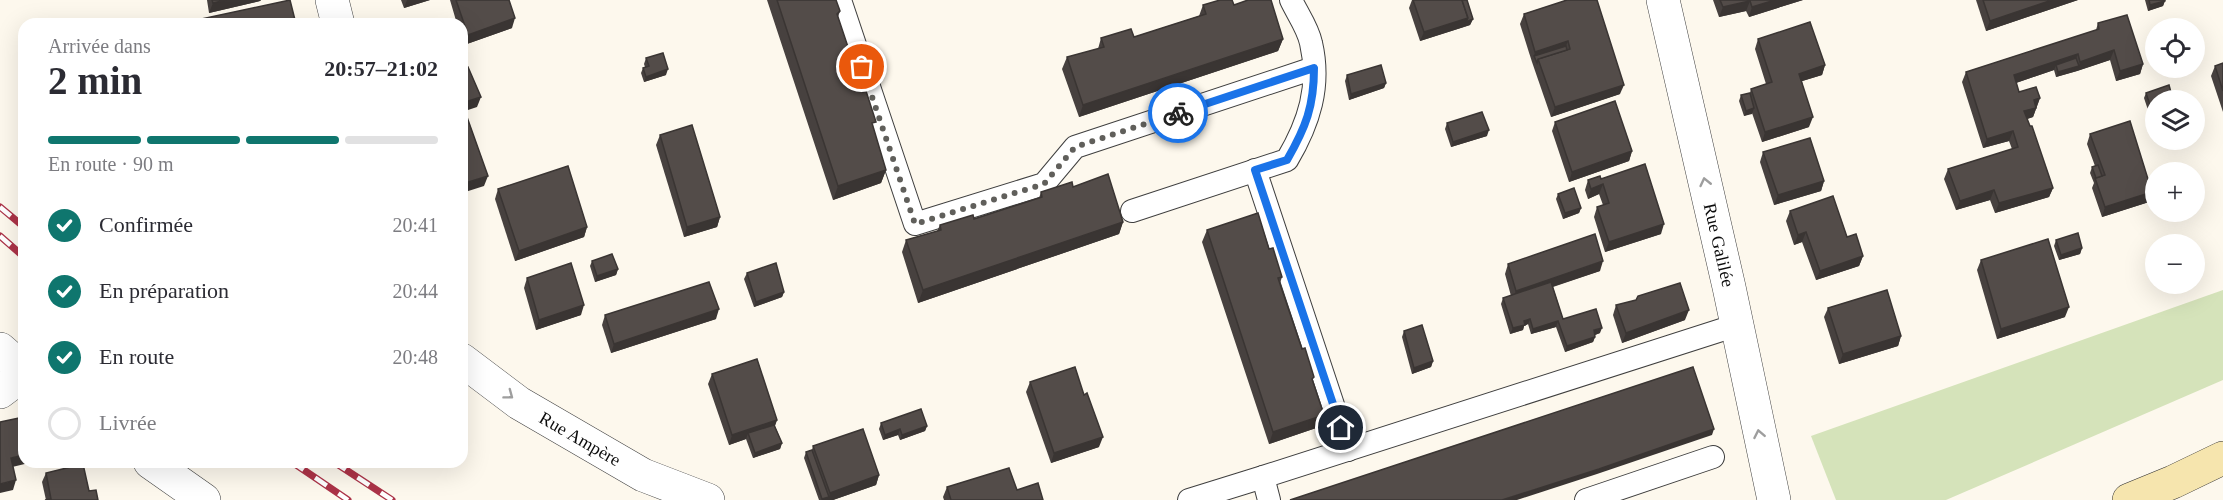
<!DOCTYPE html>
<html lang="fr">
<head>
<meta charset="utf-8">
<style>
  :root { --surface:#fff; --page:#f7f7f7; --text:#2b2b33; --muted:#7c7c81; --line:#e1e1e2; --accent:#0f766e }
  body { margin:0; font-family:"Times New Roman",serif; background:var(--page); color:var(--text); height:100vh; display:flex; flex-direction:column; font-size:22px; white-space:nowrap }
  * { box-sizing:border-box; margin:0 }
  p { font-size:20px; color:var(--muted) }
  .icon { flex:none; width:33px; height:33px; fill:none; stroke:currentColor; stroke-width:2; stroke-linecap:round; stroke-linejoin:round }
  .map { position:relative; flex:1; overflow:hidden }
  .details { position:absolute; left:18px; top:18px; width:450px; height:450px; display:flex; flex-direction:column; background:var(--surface); border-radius:18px; box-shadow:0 6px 24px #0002 }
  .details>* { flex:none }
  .fabs { position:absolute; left:2145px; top:18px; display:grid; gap:12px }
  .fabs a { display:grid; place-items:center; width:60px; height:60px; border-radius:50%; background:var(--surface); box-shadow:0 6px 24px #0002; font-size:30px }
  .pin { position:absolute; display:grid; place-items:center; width:51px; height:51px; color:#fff; margin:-26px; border:3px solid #fff; border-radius:50%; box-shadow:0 2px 6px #0007 }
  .courier { position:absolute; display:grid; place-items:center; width:60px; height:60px; margin:-30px; border:4px solid #1a73e8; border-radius:50%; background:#fff; color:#222; box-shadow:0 2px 8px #0007 }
  .summary em { font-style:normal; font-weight:800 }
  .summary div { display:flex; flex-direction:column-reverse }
  .summary { display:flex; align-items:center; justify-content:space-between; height:102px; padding:0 30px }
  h1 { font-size:39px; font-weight:800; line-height:45px }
  .bar { display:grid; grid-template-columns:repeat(4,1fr); gap:9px 6px; align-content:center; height:72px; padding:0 30px }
  .bar i { height:8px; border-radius:4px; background:var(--line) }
  .bar .active { background:var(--accent) }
  .bar p { grid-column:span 4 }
  ol { padding:0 30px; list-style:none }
  li { display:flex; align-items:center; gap:18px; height:66px }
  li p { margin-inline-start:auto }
  li .icon { padding:6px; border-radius:50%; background:var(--accent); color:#fff; stroke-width:4 }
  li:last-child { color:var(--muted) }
  li i { width:33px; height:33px; border:3px solid var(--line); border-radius:50% }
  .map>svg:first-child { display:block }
  .green { fill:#d5e3ba }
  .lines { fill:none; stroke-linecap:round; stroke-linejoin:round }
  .service-casing { stroke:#3f3f3f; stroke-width:24 }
  .minor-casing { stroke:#3f3f3f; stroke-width:34 }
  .secondary-casing { stroke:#2e2e2e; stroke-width:34 }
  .service { stroke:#fff; stroke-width:22 }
  .minor { stroke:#fff; stroke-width:33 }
  .secondary { stroke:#f6e5ae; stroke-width:33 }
  .rail-casing { stroke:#ac3348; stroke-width:7 }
  .rail { stroke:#fff; stroke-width:4.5; stroke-dasharray:14; stroke-linecap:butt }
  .wall { fill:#47413f }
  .shaded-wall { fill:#3a3533 }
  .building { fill:#534c49; stroke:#3a3533; stroke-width:1.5 }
  .oneway { stroke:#9e9e9e }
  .done { stroke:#605f5b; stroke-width:6; stroke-dasharray:0 10.8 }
  .route { stroke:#1a73e8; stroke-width:8 }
  .labels { text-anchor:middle; stroke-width:6; stroke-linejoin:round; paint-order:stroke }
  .street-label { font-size:18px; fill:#0c0c0c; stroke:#fff }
</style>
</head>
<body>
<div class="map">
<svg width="2223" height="500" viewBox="0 0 2223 500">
  <rect width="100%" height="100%" fill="#fdf8ed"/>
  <polygon class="green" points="2223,290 2223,380 1946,500 1836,500 1811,436"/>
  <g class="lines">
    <defs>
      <g id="service">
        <polyline points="840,0 915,224 1044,184 1075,147 1314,68"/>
        <polyline points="1255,170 1348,450"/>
        <path d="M1132,211L1287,160C1309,123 1321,86 1311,43C1308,28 1297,13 1291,0"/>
        <polyline points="1189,500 1263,477"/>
        <polyline points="1269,500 1263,477 1737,325"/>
        <polyline points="1586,500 1713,457"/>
      </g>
      <g id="minor">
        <polyline points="332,0 338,24"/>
        <polyline points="1663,0 1729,287 1774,500"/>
        <polyline points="0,349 24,370"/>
        <polyline points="462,360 519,403 643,475 708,500"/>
        <polyline points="0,392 24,374"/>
        <polyline points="150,462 204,500"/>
      </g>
      <polyline id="secondary" points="2129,500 2173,482 2223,458"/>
    </defs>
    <use href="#service" class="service-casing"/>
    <use href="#minor" class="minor-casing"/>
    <use href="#secondary" class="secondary-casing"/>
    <use href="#service" class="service"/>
    <use href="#minor" class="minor"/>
    <use href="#secondary" class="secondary"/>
    <defs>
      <g id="rail">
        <polyline points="0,207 24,227"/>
        <polyline points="0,236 24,257"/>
        <polyline points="292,462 348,500"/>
        <polyline points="334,462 392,500"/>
      </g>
    </defs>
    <use href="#rail" class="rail-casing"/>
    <use href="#rail" class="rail"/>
  </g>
  <g class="wall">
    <polygon points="207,0 261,0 260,1 209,13"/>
    <polygon points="401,0 430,0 404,8"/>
    <polygon points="450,0 509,0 512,28 464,45 462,39 462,24 457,24"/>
    <polygon points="767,0 836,0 840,11 838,17 886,170 881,183 833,200"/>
    <polygon points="1412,0 1467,0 1473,19 1470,25 1420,41 1409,8"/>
    <polygon points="1567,0 1620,94 1551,117 1532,62 1520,24 1524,14"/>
    <polygon points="1713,0 1803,0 1749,17 1746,11 1719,17"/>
    <polygon points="1976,0 2078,0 1986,31"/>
    <polygon points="2145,0 2165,0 2163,6 2148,11"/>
    <polygon points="1203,5 1234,5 1283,39 1278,51 1079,117 1062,69 1067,57 1098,49 1101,38 1134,37 1199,16"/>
    <polygon points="2098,23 2143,64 2140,74 2116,81 2110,60 2077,71 2056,77 2054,70 2016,83 2019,92 2040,98 2033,117 2027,119 2053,188 2049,197 1995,213 1990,200 1956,210 1944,179 1948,169 2012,149 2009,141 1983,148 1962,82 1966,72 2096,30"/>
    <polygon points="1758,39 1825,65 1822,75 1802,81 1809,127 1762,142 1752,113 1744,116 1739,101 1741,95 1750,93 1751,89 1766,84 1755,49"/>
    <polygon points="646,58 666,75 644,82 641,73 643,68 645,67 644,64"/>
    <polygon points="2223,63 2223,112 2211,76 2215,66"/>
    <polygon points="1347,75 1386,83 1384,88 1349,100 1345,81"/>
    <polygon points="2146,93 2173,100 2150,116 2144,98"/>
    <polygon points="1555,122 1632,151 1629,161 1569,182 1552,131"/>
    <polygon points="1447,123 1487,136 1451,147 1445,129"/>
    <polygon points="2090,134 2152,192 2149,202 2102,217 2092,188 2094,183 2090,173 2092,167 2095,166 2087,144"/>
    <polygon points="660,135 720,217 717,227 684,237 656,145"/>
    <polygon points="1763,152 1824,181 1821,191 1774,205 1760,162"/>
    <polygon points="1601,179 1661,234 1605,252 1594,217 1597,207 1603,205 1599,194 1588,199 1585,190 1588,180"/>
    <polygon points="1073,187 1123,222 1119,234 918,303 902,252 906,240 937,231 940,225 974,219 1039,198 1041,192"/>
    <polygon points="498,189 587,227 584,237 515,261 495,199"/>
    <polygon points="1558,194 1581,208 1579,213 1563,219 1556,199"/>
    <polygon points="1790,211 1847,237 1863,256 1859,266 1816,280 1802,242 1794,245 1786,221"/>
    <polygon points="1207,230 1269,249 1282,277 1280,283 1324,415 1319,427 1269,444 1202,242"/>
    <polygon points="2056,240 2082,248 2080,254 2059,260 2054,246"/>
    <polygon points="1981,260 2065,317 1997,339 1977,270"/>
    <polygon points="592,261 618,269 616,275 595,282 590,266"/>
    <polygon points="1508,264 1600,271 1553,287 1563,319 1600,333 1595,335 1595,337 1593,342 1565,352 1556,327 1531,334 1528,324 1524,326 1523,330 1510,334 1501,304 1503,298 1511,296 1505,274"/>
    <polygon points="747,273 784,292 782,297 754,307 744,279"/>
    <polygon points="527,278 581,315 536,330 524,288"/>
    <polygon points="1616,305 1685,320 1622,343 1613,315"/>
    <polygon points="1828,308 1901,336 1898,346 1839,364 1824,317"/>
    <polygon points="605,315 716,319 611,353 602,325"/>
    <polygon points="1404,331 1433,361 1431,367 1412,374 1402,337"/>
    <polygon points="712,374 777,420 775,426 782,443 780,449 753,458 746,439 729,445 708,384"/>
    <polygon points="1030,382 1099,447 1051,463 1026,392"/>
    <polygon points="881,423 927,426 925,431 900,440 898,435 883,440 879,429"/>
    <polygon points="813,446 879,475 876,485 833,500 819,500 804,458 806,452 812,450"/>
    <polygon points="46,473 89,491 46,500 42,482"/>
    <polygon points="947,487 1017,490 1043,500 944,500 943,497"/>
  </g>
  <g class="shaded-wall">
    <polygon points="226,0 261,0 260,1 209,13 213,3"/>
    <polygon points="407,0 430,0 404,8"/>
    <polygon points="1775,0 1803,0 1749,17 1752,7"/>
    <polygon points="2052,0 2078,0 1986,31 1990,21"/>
    <polygon points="1750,1 1746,11 1719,17 1723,7"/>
    <polygon points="2165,1 2163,6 2148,11 2150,5"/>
    <polygon points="515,18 512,28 464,45 468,35"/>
    <polygon points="1468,18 1464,27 1420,41 1424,32"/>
    <polygon points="1473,19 1470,25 1464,27 1466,22"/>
    <polygon points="1283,39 1278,51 1079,117 1083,105"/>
    <polygon points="1568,41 1564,51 1534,56 1535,52"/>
    <polygon points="2114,50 2110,60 2077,71 2056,77 2058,72 2079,66 2080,62"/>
    <polygon points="2078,54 2074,63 2056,65 2054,70 2010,85 2014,75"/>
    <polygon points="2143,64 2140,74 2116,81 2120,71"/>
    <polygon points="1825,65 1822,75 1796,83 1799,74"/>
    <polygon points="668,69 666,75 644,82 646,77"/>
    <polygon points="1386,83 1384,88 1349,100 1351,94"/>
    <polygon points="1624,85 1620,94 1551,117 1555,107"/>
    <polygon points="481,97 477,107 462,112 462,103"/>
    <polygon points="2040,98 2033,117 2021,121 2024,111 2034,100"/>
    <polygon points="1754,108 1752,114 1744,116 1746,111"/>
    <polygon points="2156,110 2156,114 2150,116 2152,111"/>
    <polygon points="1813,117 1809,127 1762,142 1765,132"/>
    <polygon points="1489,130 1487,136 1451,147 1453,142"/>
    <polygon points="2013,131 2009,141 1983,148 1987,139"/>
    <polygon points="1632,151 1629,161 1569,182 1572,172"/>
    <polygon points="886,170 881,183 833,200 838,186"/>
    <polygon points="488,176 484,186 462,193 462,184"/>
    <polygon points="1824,181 1821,191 1774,205 1778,195"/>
    <polygon points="1603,184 1599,194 1588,199 1591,189"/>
    <polygon points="2053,188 2049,197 1995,213 1999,203"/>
    <polygon points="1994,190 1990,200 1956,210 1960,201"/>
    <polygon points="2152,192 2149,202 2102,217 2105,207"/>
    <polygon points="1581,208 1579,213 1563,219 1565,213"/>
    <polygon points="720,217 717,227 684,237 687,227"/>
    <polygon points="1123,222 1119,234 918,303 923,290"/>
    <polygon points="1664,224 1661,234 1605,252 1609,242"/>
    <polygon points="587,227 584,237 515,261 519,251"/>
    <polygon points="1806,232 1802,242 1794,245 1798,235"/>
    <polygon points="2082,248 2080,254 2059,260 2061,255"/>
    <polygon points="1863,256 1859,266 1816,280 1820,271"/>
    <polygon points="1603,261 1600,271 1512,300 1516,291"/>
    <polygon points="618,269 616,275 595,282 597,276"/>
    <polygon points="784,292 782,297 754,307 756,302"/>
    <polygon points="584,305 581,315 536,330 539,320"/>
    <polygon points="2069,307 2065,317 1997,339 2001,329"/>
    <polygon points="719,309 716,319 611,353 614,344"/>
    <polygon points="1689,310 1685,320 1622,343 1626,333"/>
    <polygon points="1530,319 1528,324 1524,326 1523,330 1510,334 1513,328 1524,321"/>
    <polygon points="1558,321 1556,327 1531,334 1533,329"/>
    <polygon points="1602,328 1600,333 1592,336 1594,330"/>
    <polygon points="1901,336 1898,346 1839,364 1843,354"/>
    <polygon points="1595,337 1593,342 1565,352 1567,346"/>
    <polygon points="1433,361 1431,367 1412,374 1414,368"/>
    <polygon points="1324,415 1319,427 1269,444 1273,432"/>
    <polygon points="777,420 773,430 748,433 746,439 729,445 732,435"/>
    <polygon points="927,426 925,431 900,440 902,435"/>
    <polygon points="900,429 898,435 883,440 885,435"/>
    <polygon points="1714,429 1712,435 1597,474 1517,500 1502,500"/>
    <polygon points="1103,437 1099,447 1051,463 1054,453"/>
    <polygon points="782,443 780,449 753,458 755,453"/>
    <polygon points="24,455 24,462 33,462 8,468 11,458"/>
    <polygon points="879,475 876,485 833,500 822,500 822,499 829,497 830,493"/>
    <polygon points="16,480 13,490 0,493 0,484"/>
  </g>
  <g class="building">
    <polygon points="212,0 226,0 213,3"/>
    <polygon points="290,0 296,24 202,24 201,19"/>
    <polygon points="456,0 509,0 515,18 468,35"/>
    <polygon points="777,0 836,0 840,11 837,14 863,92 866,91 876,122 872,123 886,170 838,186"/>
    <polygon points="1220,0 1232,0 1234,5 1248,0 1271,0 1283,39 1083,105 1067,57 1104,47 1101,38 1131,29 1134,37 1206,14 1203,5"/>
    <polygon points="1413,0 1462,0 1468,18 1424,32"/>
    <polygon points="1462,0 1467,0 1473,19 1466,22 1468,18"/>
    <polygon points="1567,0 1597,0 1624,85 1555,107 1538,59 1570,49 1568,41 1535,52 1524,14"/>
    <polygon points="1720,0 1775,0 1752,7 1750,1 1723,7"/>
    <polygon points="1983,0 2052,0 1990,21"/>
    <polygon points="2149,0 2165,0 2165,1 2150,5"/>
    <polygon points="2127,15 2143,64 2120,71 2114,50 2080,62 2078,54 2014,75 2019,92 2036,87 2040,98 2034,100 2036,108 2024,111 2030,126 2032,126 2053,188 1999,203 1994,190 1960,201 1948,169 2018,147 2013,131 1987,139 1966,72 2099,29 2098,23"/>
    <polygon points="1810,22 1825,65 1799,74 1813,117 1765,132 1751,89 1772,82 1758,39"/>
    <polygon points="1566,46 1567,50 1538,59 1537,63 1534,56"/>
    <polygon points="663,53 668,69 646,77 643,68 649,66 646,58"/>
    <polygon points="2076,58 2079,66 2058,72 2056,65"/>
    <polygon points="2223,63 2223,91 2215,66"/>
    <polygon points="1381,65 1386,83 1351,94 1347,75"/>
    <polygon points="468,67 481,97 462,103 462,70"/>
    <polygon points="2169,85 2173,100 2156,100 2156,110 2152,111 2146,93"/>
    <polygon points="1750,93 1754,108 1746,111 1741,95"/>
    <polygon points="1615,101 1632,151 1572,172 1555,122"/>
    <polygon points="462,103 488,176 462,184"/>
    <polygon points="1482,112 1489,130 1453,142 1447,123"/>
    <polygon points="2130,121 2152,192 2105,207 2095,178 2105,175 2090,134"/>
    <polygon points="692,125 720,217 687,227 660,135"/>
    <polygon points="1810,138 1824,181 1778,195 1763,152"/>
    <polygon points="1645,164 1664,224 1609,242 1597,207 1609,203 1603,184 1591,189 1588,180 1600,176 1601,179"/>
    <polygon points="2098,165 2102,176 2096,178 2092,167"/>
    <polygon points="568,166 587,227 519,251 498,189"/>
    <polygon points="1108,174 1123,222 923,290 906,240 941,230 940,225 973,215 974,219 1042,197 1041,192 1072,182 1073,187"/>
    <polygon points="1574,188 1581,208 1565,213 1558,194"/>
    <polygon points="1833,196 1847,237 1856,234 1863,256 1820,271 1806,232 1798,235 1790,211"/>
    <polygon points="1258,213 1269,249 1273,248 1282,277 1278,278 1302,349 1305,348 1314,377 1312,379 1324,415 1273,432 1207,230"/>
    <polygon points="2078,233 2082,248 2061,255 2056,240"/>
    <polygon points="1595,234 1603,261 1516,291 1508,264"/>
    <polygon points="2048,239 2069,307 2001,329 1981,260"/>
    <polygon points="612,254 618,269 597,276 592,261"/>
    <polygon points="571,263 584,305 539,320 527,278"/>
    <polygon points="776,263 784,292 756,302 747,273"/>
    <polygon points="709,282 719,309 614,344 605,315"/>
    <polygon points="1551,282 1563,319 1596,309 1602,328 1594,330 1595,337 1567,346 1558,321 1533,329 1530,319 1524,321 1525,325 1513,328 1503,298"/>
    <polygon points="1680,283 1689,310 1626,333 1616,305 1636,300 1638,296"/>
    <polygon points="1887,290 1901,336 1843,354 1828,308"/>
    <polygon points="1422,325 1433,361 1414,368 1404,331"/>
    <polygon points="757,359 777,420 732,435 712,374"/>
    <polygon points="1075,367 1084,395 1087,393 1103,437 1054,453 1030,382"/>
    <polygon points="1693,367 1714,429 1599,469 1502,500 1290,500"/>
    <polygon points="921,409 927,426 902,435 900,429 885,435 881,423"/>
    <polygon points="24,417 24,455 11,458 16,480 0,484 0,422"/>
    <polygon points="774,425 782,443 755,453 748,433"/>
    <polygon points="863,429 879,475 830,493 813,446"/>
    <polygon points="812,450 829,497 822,499 806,452"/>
    <polygon points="83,464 89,491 96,490 98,500 45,500 51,499 46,473"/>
    <polygon points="1009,468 1017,490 1038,483 1043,500 951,500 947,487"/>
  </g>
  <defs><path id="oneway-chevron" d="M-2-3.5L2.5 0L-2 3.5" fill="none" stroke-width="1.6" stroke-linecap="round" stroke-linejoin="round" transform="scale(1.5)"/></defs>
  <g class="oneway">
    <use href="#oneway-chevron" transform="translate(1705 182) rotate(-103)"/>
    <use href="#oneway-chevron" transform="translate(509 395) rotate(37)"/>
    <use href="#oneway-chevron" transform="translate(1759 434) rotate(-101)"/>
  </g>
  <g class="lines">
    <polyline class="done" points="862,67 915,224 1044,184 1075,147 1178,113"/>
    <path class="route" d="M1178,113L1314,68C1314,106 1306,127 1287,160L1255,170L1341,428"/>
  </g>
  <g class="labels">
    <g class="street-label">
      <text transform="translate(1719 245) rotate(77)" y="6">Rue Galilée</text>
      <text transform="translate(580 439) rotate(30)" y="6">Rue Ampère</text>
    </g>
  </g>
</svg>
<div class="fabs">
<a><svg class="icon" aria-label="locate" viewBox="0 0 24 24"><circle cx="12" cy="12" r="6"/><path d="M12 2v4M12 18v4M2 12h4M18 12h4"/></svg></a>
<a><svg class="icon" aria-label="layers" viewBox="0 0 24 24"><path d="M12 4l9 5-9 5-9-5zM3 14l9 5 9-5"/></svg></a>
<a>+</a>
<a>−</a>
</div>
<div class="pin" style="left:862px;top:67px;background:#ea580c"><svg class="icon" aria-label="bag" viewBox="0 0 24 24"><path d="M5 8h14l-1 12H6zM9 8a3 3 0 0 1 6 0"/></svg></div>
<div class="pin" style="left:1341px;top:428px;background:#1f2937"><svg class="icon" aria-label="home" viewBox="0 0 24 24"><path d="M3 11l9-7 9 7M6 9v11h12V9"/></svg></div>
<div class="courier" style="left:1178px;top:113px"><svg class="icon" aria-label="bike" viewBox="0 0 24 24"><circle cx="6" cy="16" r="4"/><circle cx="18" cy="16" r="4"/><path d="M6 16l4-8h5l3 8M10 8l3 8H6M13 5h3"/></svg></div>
<section class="details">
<div class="summary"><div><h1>2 min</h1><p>Arrivée dans</p></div><em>20:57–21:02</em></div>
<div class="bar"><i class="active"></i><i class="active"></i><i class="active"></i><i></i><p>En route · 90 m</p></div>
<ol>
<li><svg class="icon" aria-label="check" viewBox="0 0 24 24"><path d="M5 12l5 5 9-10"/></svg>Confirmée<p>20:41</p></li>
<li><svg class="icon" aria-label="check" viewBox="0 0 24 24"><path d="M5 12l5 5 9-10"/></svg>En préparation<p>20:44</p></li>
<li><svg class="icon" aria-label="check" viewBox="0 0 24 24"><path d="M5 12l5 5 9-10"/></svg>En route<p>20:48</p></li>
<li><i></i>Livrée</li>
</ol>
</section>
</div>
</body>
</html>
